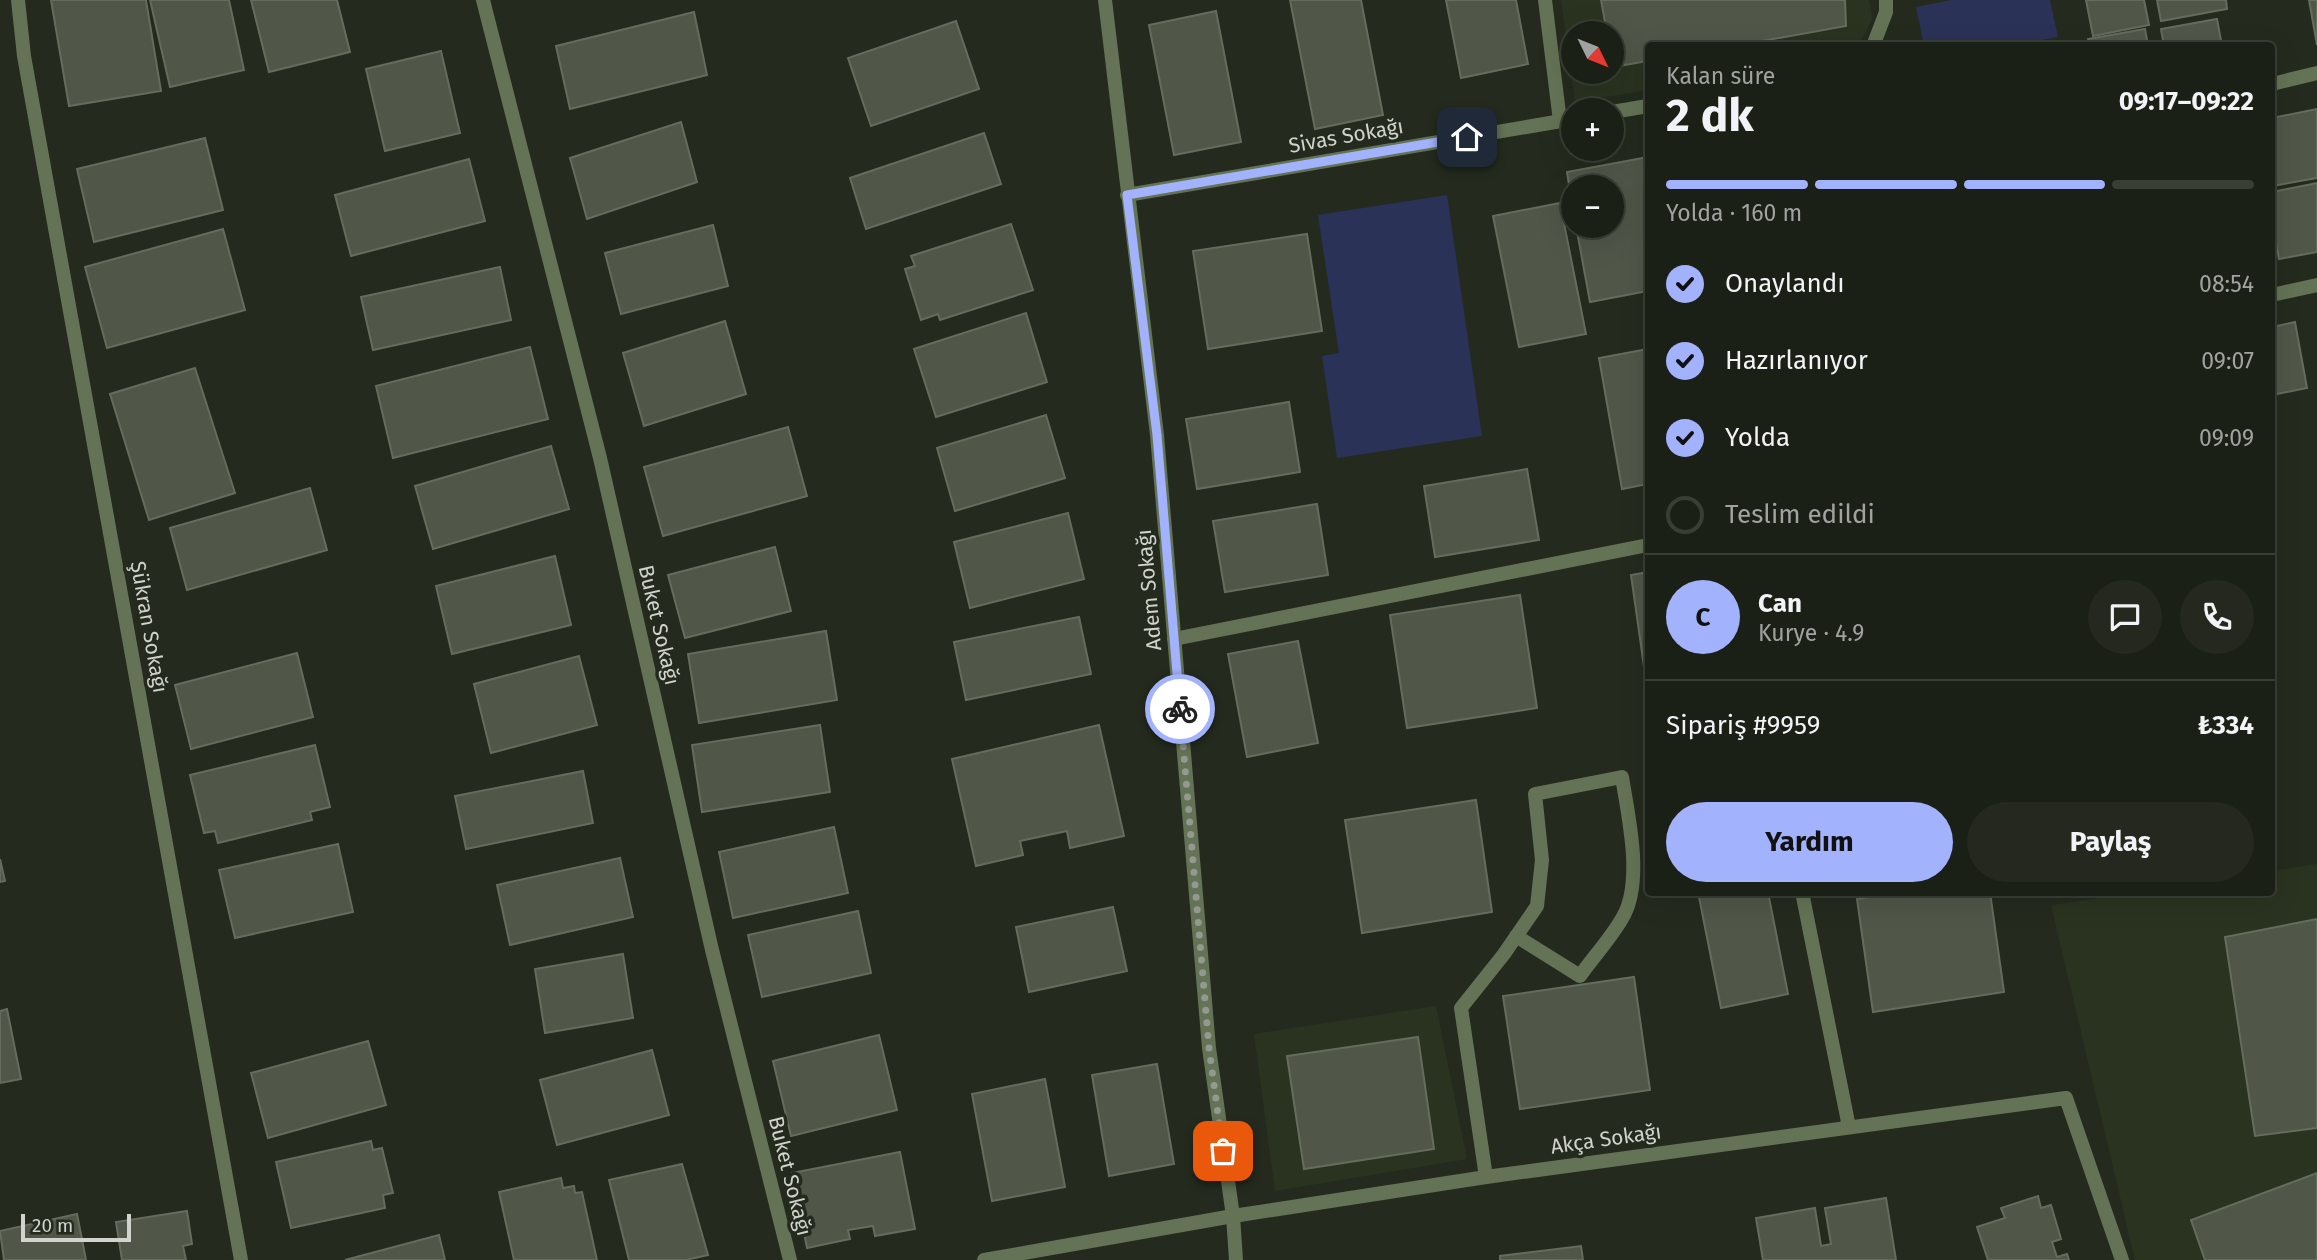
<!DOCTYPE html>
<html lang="tr">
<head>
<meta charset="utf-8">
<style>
  :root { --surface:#1b2016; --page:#24281f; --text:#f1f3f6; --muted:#a0a3a1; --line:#393e35; --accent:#a3b2fd }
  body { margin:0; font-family:"Fira Sans",sans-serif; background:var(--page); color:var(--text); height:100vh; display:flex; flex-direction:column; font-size:26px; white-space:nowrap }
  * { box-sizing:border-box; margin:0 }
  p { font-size:23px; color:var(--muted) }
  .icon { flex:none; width:38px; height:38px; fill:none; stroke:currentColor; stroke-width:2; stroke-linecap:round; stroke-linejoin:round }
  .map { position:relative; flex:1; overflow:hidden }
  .drawer { position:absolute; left:1645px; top:42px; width:630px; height:854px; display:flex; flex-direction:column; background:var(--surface); border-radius:7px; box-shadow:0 7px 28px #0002,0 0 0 2px var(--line) }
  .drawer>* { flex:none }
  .needle { width:46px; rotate:133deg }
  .fabs { position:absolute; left:1561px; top:21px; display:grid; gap:14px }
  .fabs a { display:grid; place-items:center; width:63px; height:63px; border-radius:50%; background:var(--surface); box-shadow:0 7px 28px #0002,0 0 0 2px var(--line); font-size:35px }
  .scale { position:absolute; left:21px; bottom:18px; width:110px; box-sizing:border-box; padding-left:7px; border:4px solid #d0d4cc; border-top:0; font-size:19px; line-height:24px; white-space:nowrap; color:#d0d4cc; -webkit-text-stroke:5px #242b1e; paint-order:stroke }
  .pin { position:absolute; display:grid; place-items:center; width:60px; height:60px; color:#fff; margin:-30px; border-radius:14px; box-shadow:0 4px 10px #0006 }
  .courier { position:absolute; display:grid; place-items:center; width:70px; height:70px; margin:-35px; border:5px solid #a3b2fd; border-radius:50%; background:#fff; color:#222; box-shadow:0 2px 9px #0007 }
  .overview em { font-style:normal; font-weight:700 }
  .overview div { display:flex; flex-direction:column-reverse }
  .overview { display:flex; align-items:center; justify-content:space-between; height:119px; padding:0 21px }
  h1 { font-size:46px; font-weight:700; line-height:52px }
  .bar { display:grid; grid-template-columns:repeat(4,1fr); gap:10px 7px; align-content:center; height:84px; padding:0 21px }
  .bar i { height:9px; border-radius:5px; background:var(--line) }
  .bar .on { background:var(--accent) }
  .bar p { grid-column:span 4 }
  .line { display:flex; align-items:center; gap:18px; padding:0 21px; border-top:2px solid var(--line) }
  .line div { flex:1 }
  .round { display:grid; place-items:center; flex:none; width:74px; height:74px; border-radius:37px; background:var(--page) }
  ol { padding:0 21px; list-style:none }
  li { display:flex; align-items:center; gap:21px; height:77px }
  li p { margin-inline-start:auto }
  li .icon { padding:7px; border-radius:50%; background:var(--accent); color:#111; stroke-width:4 }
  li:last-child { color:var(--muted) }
  li i { width:38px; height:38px; border:4px solid var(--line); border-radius:50% }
  .action { display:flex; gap:14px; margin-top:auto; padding:14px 21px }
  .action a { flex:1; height:80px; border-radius:42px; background:var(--accent); color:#111; font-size:28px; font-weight:700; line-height:80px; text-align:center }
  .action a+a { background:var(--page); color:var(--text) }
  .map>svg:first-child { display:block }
  .built { fill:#2a3320; fill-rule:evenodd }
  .green { fill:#2b3257 }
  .building { fill:#505749; stroke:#646c5d; stroke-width:2 }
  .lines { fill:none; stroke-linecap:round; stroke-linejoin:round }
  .service { stroke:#647355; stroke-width:14 }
  .minor { stroke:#647355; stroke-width:14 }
  .done { stroke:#94998f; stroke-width:7; stroke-dasharray:0 12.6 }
  .route { stroke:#a3b2fd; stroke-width:9 }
  .labels { text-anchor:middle; stroke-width:7; stroke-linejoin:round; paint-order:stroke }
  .street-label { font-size:21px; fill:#d0d4cc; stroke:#242b1e }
</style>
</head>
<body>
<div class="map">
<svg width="2317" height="1260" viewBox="0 0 2317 1260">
  <rect width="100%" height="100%" fill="#242b1e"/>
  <g class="built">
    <path d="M1561,0H1869L1872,19L1859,45L1648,46V90L1575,102ZM1573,33H1612V72H1573Z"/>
    <polygon points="2317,864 2317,1260 2135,1260 2051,905 2135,893 2272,892 2272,871"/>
    <polygon points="1436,1006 1467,1159 1275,1191 1254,1034"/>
  </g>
  <g class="green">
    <polygon points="1951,0 2050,0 2058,37 2015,45 1924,45 1916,7"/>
    <polygon points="1447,195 1482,436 1337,458 1322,356 1339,353 1318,215"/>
  </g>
  <g class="building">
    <polygon points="51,0 146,0 161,91 69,106"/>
    <polygon points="150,0 229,0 244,70 170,87"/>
    <polygon points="251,0 337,0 350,52 269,72"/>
    <polygon points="1290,0 1361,0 1383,115 1315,129"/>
    <polygon points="1446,0 1516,0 1528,64 1461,78"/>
    <polygon points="1601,0 1845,0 1846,26 1734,46 1648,46 1648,61 1613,67 1612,33 1607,33"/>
    <polygon points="2086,0 2144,0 2149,25 2093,36"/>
    <polygon points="2157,0 2226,0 2227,9 2161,21"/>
    <polygon points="2309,0 2317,0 2317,45"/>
    <polygon points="1216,11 1241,142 1174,155 1149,25"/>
    <polygon points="694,12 707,75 570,109 556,46"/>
    <polygon points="2217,19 2222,46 2164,46 2161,29"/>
    <polygon points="956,21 979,89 871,126 848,58"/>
    <polygon points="2145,29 2148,46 2090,46 2088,39"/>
    <polygon points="441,51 460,133 385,151 366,69"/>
    <polygon points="2317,109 2317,178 2272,186 2272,118"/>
    <polygon points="681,122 697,182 587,219 570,158"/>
    <polygon points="984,133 1001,184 866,229 850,178"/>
    <polygon points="205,138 223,210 94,242 77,169"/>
    <polygon points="1648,157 1648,291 1590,302 1576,226 1612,226 1612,187 1573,187 1573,209 1567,172"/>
    <polygon points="469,159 485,221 351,256 335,195"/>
    <polygon points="2317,183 2317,252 2279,259 2272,222 2272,192"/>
    <polygon points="1560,203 1586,334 1519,347 1493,216"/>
    <polygon points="1011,224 1033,290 940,320 938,314 921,320 905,269 915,266 911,256"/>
    <polygon points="713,225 728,286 621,314 605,253"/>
    <polygon points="223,229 245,310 107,348 85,267"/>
    <polygon points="1307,234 1322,331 1208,349 1193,251"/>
    <polygon points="500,267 511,320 373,350 361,297"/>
    <polygon points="1026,313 1047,382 936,417 914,349"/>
    <polygon points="725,321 746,394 644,426 623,353"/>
    <polygon points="2295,322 2307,388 2272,395 2272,327"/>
    <polygon points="530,347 548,419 393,458 376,386"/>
    <polygon points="1648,349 1648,484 1622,489 1599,358"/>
    <polygon points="195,368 235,493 149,520 110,394"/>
    <polygon points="1289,402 1300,472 1197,489 1186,419"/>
    <polygon points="1046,415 1065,478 955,511 937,448"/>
    <polygon points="788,427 807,496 663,536 644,467"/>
    <polygon points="551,446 569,509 433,549 415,486"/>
    <polygon points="1527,469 1539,540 1435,557 1424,486"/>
    <polygon points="310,488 327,550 187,590 170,528"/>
    <polygon points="1317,504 1328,575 1225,592 1213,521"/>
    <polygon points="1068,513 1084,579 970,608 954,542"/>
    <polygon points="775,547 791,611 685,638 668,575"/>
    <polygon points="555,556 571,625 452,654 436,586"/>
    <polygon points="1648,572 1648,687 1647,688 1631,575"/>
    <polygon points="1520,595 1537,708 1407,728 1390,615"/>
    <polygon points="1079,617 1091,674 966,700 954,642"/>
    <polygon points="826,631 837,700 699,723 688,654"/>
    <polygon points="1298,641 1318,743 1247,757 1228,654"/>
    <polygon points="297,653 313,717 191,749 175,685"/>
    <polygon points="579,656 597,725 491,753 474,684"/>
    <polygon points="820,725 830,792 702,812 692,745"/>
    <polygon points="1099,725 1124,836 1070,848 1067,831 1020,841 1023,855 976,866 952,759"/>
    <polygon points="315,745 330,807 310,812 312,820 218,843 215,831 204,833 190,775"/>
    <polygon points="583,771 593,823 466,849 455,796"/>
    <polygon points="1476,800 1492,912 1362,933 1345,820"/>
    <polygon points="834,827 848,893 733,918 719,852"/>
    <polygon points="338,844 353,912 235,938 219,870"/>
    <polygon points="620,858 633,917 510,945 497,885"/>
    <polygon points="0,859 5,881 0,882"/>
    <polygon points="1698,892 1768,892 1788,994 1721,1008"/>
    <polygon points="1902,892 1990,892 2004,992 1873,1012 1857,899"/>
    <polygon points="1113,907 1127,971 1029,992 1016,927"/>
    <polygon points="858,911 871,973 762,997 748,935"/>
    <polygon points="2317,919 2317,1128 2255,1136 2225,937"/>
    <polygon points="623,954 633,1018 545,1033 535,969"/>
    <polygon points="1634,977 1650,1090 1520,1109 1503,996"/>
    <polygon points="7,1009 21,1079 0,1083 0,1011"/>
    <polygon points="879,1035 897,1110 791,1136 773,1061"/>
    <polygon points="1418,1037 1434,1149 1304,1169 1287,1056"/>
    <polygon points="368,1041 386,1105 268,1138 251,1073"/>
    <polygon points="652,1050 669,1115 557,1145 540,1080"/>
    <polygon points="1157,1064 1174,1164 1109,1176 1092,1075"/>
    <polygon points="1045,1079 1065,1187 992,1201 972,1094"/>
    <polygon points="371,1141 373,1150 382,1148 393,1193 383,1195 385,1208 291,1228 276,1162"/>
    <polygon points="900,1152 915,1229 875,1236 873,1226 848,1230 850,1239 807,1248 792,1173"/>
    <polygon points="682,1164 708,1255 686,1260 629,1260 609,1180"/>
    <polygon points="2317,1173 2317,1260 2205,1260 2191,1220"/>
    <polygon points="561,1178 563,1188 574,1186 575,1193 582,1192 597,1260 514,1260 499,1192"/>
    <polygon points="2038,1196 2041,1208 2051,1205 2061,1239 2052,1242 2057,1257 2067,1254 2069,1260 1988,1260 1977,1227 2005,1218 2001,1208"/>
    <polygon points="1886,1198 1896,1260 1763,1260 1756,1218 1815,1208 1821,1246 1831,1244 1825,1208"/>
    <polygon points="187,1211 192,1244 183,1246 186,1260 122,1260 116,1222"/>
    <polygon points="77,1214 86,1260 4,1260 0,1231"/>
    <polygon points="439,1235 445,1260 345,1260"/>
    <polygon points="1581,1246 1583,1260 1500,1260 1500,1256"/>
  </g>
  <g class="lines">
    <g class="service">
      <polyline points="1802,892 1849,1127"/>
      <path d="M1486,1177L1461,1008L1504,954L1537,906L1542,860L1535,794L1622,777C1628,815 1643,879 1624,915C1613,936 1594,956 1580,976L1516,936"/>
    </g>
    <g class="minor">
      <polyline points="18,0 24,56 241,1260"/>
      <polyline points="483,0 600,458 712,950 790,1260"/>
      <polyline points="1105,0 1157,435 1209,1048 1233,1216 1236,1260"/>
      <polyline points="1545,0 1560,121"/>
      <polyline points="1873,46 1886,12 1886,0"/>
      <polyline points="2272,84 2317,73"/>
      <polyline points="1612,112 1648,106"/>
      <polyline points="1127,195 1573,119"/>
      <polyline points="2272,295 2317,285"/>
      <polyline points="1174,639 1648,545"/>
      <polyline points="984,1260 1233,1216 1486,1177 2066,1098 2122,1260"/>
    </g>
  </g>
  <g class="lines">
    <polyline class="done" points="1180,709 1209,1048 1223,1151"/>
    <polyline class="route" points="1180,709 1157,435 1127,195 1467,137"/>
  </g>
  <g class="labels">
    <g class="street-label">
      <text transform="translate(1346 136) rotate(-10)" y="7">Sivas Sokağı</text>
      <text transform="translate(1149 590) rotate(-95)" y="7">Adem Sokağı</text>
      <text transform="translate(659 625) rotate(77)" y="7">Buket Sokağı</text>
      <text transform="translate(149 627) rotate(80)" y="7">Şükran Sokağı</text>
      <text transform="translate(1606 1139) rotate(-8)" y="7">Akça Sokağı</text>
      <text transform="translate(790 1176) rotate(76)" y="7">Buket Sokağı</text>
    </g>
  </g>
</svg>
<div class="fabs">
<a><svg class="needle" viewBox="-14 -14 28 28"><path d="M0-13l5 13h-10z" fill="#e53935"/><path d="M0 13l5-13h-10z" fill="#a0a3a1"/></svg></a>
<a>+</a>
<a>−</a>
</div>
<div class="scale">20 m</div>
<div class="pin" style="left:1223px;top:1151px;background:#ea580c"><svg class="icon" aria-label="bag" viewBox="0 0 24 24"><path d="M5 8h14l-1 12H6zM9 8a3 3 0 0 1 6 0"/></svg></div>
<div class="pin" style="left:1467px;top:137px;background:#1f2937"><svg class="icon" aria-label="home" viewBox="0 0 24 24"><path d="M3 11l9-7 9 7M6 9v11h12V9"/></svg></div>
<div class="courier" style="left:1180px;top:709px"><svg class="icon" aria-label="bike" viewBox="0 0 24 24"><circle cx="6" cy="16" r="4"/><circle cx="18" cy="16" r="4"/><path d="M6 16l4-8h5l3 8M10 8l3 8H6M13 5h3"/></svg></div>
<section class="drawer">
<div class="overview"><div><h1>2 dk</h1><p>Kalan süre</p></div><em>09:17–09:22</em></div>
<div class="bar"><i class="on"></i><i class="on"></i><i class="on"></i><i></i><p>Yolda · 160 m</p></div>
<ol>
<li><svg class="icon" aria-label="check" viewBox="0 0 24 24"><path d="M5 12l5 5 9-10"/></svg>Onaylandı<p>08:54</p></li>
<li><svg class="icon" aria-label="check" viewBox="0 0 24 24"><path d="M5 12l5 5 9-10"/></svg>Hazırlanıyor<p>09:07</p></li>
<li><svg class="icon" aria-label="check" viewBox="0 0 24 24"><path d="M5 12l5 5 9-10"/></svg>Yolda<p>09:09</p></li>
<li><i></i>Teslim edildi</li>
</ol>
<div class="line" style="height:126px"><b class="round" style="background:var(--accent);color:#111">C</b><div><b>Can</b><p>Kurye · 4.9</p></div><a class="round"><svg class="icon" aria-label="chat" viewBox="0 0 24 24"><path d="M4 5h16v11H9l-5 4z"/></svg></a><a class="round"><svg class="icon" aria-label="phone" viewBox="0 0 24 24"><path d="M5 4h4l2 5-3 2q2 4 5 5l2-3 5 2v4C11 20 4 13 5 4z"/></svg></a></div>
<div class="line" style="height:91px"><div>Sipariş #9959</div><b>₺334</b></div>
<div class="action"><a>Yardım</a><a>Paylaş</a></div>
</section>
</div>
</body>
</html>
